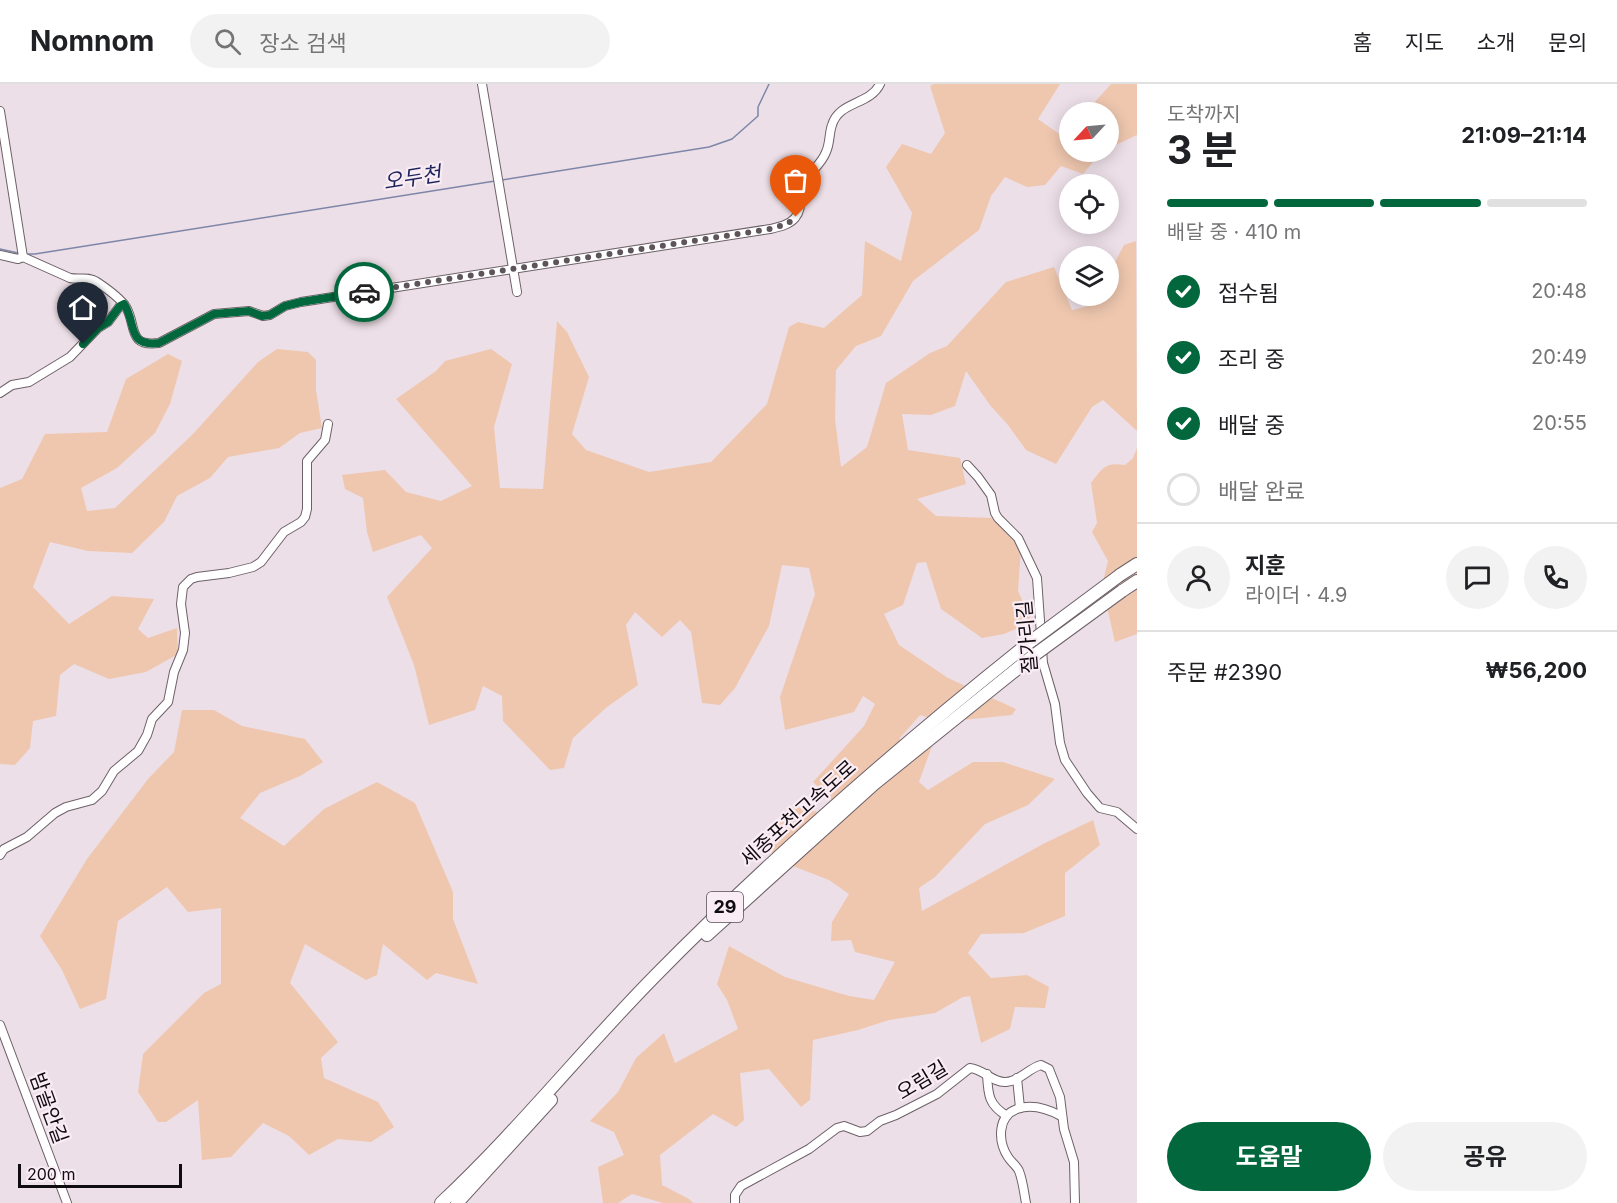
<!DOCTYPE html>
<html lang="ko">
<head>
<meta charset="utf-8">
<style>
  :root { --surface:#fff; --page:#f2f2f2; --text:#202124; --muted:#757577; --line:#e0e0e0; --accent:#02673c }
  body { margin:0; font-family:Inter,"Noto Sans KR",sans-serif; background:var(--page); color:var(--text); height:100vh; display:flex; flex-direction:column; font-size:22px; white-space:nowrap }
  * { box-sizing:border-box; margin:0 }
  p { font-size:20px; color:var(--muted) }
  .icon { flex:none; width:33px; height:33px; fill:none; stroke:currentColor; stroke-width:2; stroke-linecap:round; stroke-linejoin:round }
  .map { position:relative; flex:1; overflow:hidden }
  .panel { display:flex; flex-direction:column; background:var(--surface); width:480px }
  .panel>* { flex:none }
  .needle { width:39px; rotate:244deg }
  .buttons { position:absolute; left:1059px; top:18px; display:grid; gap:12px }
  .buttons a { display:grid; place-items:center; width:60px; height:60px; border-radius:50%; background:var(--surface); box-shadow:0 3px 15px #0003; font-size:30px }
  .scale { position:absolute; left:18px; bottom:15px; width:164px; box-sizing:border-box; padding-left:6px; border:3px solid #100b0e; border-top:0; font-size:16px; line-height:21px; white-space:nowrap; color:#100b0e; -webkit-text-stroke:4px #faecf4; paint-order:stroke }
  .pin { position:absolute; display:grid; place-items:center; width:51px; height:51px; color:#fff; margin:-62px -26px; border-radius:50% 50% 50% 0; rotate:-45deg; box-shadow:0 0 6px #0007 }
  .pin .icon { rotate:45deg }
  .courier { position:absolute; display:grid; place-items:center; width:60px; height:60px; margin:-30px; border:4px solid #02673c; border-radius:50%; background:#fff; color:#222; box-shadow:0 2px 8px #0007 }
  .headline em { font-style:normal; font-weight:700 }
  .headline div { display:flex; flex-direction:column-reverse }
  .headline { display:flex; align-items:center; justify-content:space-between; height:102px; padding:0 30px }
  h1 { font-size:39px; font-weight:700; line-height:45px }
  .bar { display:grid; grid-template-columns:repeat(4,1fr); gap:9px 6px; align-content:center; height:72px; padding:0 30px }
  .bar i { height:8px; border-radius:4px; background:var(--line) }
  .bar .current { background:var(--accent) }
  .bar p { grid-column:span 4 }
  .line { display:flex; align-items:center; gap:15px; padding:0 30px; border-top:2px solid var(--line) }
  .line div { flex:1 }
  .round { display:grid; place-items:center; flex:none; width:63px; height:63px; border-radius:32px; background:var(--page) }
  ol { padding:0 30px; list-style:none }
  li { display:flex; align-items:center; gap:18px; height:66px }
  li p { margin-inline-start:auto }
  li .icon { padding:6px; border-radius:50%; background:var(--accent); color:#fff; stroke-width:4 }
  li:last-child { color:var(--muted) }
  li i { width:33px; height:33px; border:3px solid var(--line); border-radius:50% }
  .action { display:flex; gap:12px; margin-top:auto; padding:12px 30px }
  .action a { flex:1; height:69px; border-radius:36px; background:var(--accent); color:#fff; font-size:24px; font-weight:700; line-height:69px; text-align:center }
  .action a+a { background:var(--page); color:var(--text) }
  header { display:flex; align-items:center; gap:36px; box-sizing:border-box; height:84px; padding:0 30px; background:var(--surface); border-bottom:2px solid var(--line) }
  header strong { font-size:28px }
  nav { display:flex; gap:33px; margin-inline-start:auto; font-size:21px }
  .search { width:420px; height:54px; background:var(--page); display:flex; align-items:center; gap:15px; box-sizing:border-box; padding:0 21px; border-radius:33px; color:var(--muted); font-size:22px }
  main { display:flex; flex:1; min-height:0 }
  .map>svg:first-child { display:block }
  .green { fill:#efc7af }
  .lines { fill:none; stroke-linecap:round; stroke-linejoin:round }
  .stream { stroke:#7d86a9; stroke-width:1.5 }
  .minor-casing { stroke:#6d6168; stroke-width:10 }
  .highway-casing { stroke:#6d6168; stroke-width:14 }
  .minor { stroke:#fff; stroke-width:8 }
  .highway { stroke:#fff; stroke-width:12 }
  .highway-bridge-casing { stroke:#6d6168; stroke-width:14; stroke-linecap:butt }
  .highway-bridge { stroke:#fff; stroke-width:12 }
  .done { stroke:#5d555a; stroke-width:6; stroke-dasharray:0 10.8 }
  .route { stroke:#02673c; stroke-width:8 }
  .labels { text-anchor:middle; stroke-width:4.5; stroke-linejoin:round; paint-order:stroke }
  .shield { fill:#faecf4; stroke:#564e53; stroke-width:1.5 }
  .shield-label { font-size:18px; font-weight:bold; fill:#100b0e }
  .street-label { font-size:20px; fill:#100b0e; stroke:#faecf4 }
  .water-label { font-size:21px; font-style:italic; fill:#1b225b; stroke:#faecf4 }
</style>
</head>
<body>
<header>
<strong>Nomnom</strong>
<div class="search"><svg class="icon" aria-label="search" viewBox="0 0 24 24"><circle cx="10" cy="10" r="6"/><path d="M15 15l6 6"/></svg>장소 검색</div>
<nav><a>홈</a><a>지도</a><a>소개</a><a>문의</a></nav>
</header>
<main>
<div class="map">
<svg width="1137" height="1119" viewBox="0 0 1137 1119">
  <rect width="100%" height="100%" fill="#eddfe7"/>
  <g class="green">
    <polygon points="934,0 1060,0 1038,35 1062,52 1069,45 1070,68 1101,68 1083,90 1061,82 1045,101 1027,103 1005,93 991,112 979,146 913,197 881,252 856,262 836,286 835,335 841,383 867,363 886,299 930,269 947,262 1006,198 1054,183 1072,226 1096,220 1100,212 1108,212 1109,189 1124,161 1136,157 1137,347 1103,316 1092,323 1056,380 1026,366 1008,341 990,321 966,287 955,322 931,331 902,330 908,366 960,374 966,400 917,415 936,432 992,434 1021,465 1018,507 1032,538 1004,550 982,554 941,525 926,478 917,479 903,521 884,530 899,561 948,594 1016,625 1012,631 943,638 920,631 899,655 932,662 919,698 928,706 973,678 1003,678 1055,695 1028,721 985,740 935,793 919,804 922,827 1043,760 1093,736 1100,761 1065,789 1065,832 1024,849 981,850 968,869 991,894 1027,891 1049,903 1045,924 1015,923 1010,945 981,959 970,912 963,913 935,929 889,936 858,946 813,956 810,1016 801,1023 769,985 740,989 744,1036 736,1043 713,1030 660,1071 662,1101 689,1115 693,1119 663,1119 632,1110 618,1119 603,1119 598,1083 624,1071 614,1048 590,1037 618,1008 636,974 664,949 675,979 738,945 727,916 717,900 729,862 785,893 849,912 874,916 895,878 855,868 851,856 831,857 832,838 849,810 829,796 772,774 773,742 794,722 825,730 845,728 813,698 864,642 875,620 863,612 854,628 785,646 780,613 815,510 809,484 782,481 769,542 735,604 720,621 702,619 691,548 680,536 662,553 635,528 626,541 638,601 607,623 573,654 564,684 550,686 503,637 502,612 483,602 475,626 429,641 414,581 387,513 432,464 421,451 373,468 367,448 363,414 345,405 342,391 385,386 406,408 441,417 472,402 396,315 436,287 445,277 491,265 512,280 494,343 500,404 543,405 557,237 567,248 589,293 572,350 586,366 649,388 711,378 767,320 789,243 798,238 824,244 862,211 865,157 901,177 912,129 886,83 902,60 931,70 945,49 930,2"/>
    <polygon points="1111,0 1137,0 1137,51 1109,64 1108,28 1086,28"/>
    <polygon points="277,265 308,268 316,276 316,306 322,344 300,349 279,364 228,373 210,394 177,412 164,438 132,469 88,467 50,458 33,503 69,540 112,512 154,515 138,545 148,554 177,544 178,570 146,588 109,595 74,580 60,591 56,632 33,637 30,664 15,681 0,680 0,404 22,395 45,350 107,348 126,295 168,270 182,277 170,320 155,349 117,384 81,404 87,427 115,424 193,350 258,278"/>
    <path d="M1137,364V550L1115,558L1102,501L1108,477L1092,448L1097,439L1091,399C1103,384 1104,378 1125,381L1133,374Z"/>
    <polygon points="182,626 214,626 242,642 305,655 323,678 300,692 260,709 240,734 284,762 324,725 377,698 415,719 453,808 453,835 478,900 436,889 427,896 383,860 377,891 366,896 305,860 290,899 338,958 321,974 324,994 378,1018 394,1043 371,1058 338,1055 309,1071 289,1052 263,1039 231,1073 202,1076 198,1016 166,1038 158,1038 138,1008 143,970 204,909 221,900 221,824 188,828 167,803 118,837 106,915 80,925 62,886 40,852 87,775 148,695 174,668"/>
  </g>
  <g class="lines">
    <g class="stream">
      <polyline points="502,96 709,63 732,55 758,32 758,23 769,0"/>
      <polyline points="0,165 18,169"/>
      <polyline points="28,170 35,170 495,97"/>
    </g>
    <defs>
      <g id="minor">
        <polyline points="482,0 517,208"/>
        <path d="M0,27L23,173L70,194C79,196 88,192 97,198C106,204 120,214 126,223C137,242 127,263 159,259L214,230L249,227L263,232L270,231L285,222L301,218L770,145C779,143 789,141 795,134C803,124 799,113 802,103C807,89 821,82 826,68C830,60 829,49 832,41C839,17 870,21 880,0"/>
        <polyline points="0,171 18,175 23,173"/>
        <polyline points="0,309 12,301 29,298 70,273 98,244 108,238 120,222 124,220"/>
        <polyline points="967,381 978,393 991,411 995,429 998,434 1018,454 1037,494 1043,579 1055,620 1060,659 1065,676 1087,709 1100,724 1117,728 1137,745"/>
        <polyline points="0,771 4,765 27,753 55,729 66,723 92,716 102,707 114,687 138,667 147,651 152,635 168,618 174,588 183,566 185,549 181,520 183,503 191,495 197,493 229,489 253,483 261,478 284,448 301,438 305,433 307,425 307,377 325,356 328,340"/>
        <polyline points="0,941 67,1119"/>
        <path d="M987,990C988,1012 989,1021 1007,1032"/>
        <polyline points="1017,994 1020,1024"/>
        <path d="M735,1119V1111L741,1102L809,1065L837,1044L844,1042L860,1048L867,1047L880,1037L896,1031L937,1010L970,984C983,985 993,999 1006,998C1020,997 1029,984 1041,981L1049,985L1060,1013L1064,1045L1074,1078L1075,1119"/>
        <path d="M1026,1119C1024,1109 1023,1097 1019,1087C1017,1082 1011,1078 1008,1073C998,1058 997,1032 1017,1025C1031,1020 1048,1025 1061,1032"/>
      </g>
      <g id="highway">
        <polyline points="1120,491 1137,480"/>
        <polyline points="1122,507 1137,497"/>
        <polyline points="707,851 874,700 1033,572"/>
        <path d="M441,1119C517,1048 582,966 655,892C774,771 902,660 1034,555"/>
        <polyline points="457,1119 551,1016"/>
      </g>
    </defs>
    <use href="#minor" class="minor-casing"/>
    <use href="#highway" class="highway-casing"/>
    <use href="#minor" class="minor"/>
    <use href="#highway" class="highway"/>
    <defs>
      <g id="highway-bridge">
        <polyline points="1034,555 1120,491"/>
        <polyline points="1033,572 1122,507"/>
      </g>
    </defs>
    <use href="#highway-bridge" class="highway-bridge-casing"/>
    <use href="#highway-bridge" class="highway-bridge"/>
  </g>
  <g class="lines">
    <polyline class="done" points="364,208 770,145 787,140 796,133"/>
    <path class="route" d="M83,260L98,244L108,238L120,222L124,220C137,239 126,263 159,259L214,230L249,227L262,232L270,231L285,222L301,218L364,208"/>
  </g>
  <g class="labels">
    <rect class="shield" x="707" y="808" width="36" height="30" rx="4.5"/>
    <g class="shield-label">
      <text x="725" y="829">29</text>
    </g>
    <g class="street-label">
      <text transform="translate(1027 553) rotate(-95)" y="7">절가리길</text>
      <text transform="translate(798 729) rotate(-42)" y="7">세종포천고속도로</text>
      <text transform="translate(922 996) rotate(-31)" y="7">오림길</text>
      <text transform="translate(49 1024) rotate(70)" y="7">밤골안길</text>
    </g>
    <g class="water-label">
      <text transform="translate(412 94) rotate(-9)" y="7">오두천</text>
    </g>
  </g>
</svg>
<div class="buttons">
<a><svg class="needle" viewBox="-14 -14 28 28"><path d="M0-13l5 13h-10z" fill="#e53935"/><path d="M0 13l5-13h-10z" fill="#757577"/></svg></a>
<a><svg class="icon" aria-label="locate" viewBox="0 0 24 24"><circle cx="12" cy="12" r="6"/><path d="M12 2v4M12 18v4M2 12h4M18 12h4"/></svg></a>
<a><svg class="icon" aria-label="layers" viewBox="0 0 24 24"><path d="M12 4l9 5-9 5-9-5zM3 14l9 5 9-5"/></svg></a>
</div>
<div class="scale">200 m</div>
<div class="pin" style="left:796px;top:133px;background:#ea580c"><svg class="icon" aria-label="bag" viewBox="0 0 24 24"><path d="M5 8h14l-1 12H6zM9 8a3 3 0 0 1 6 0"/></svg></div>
<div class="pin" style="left:83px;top:260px;background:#1f2937"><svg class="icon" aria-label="home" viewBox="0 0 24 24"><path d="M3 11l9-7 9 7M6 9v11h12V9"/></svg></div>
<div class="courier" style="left:364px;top:208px"><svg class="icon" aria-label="car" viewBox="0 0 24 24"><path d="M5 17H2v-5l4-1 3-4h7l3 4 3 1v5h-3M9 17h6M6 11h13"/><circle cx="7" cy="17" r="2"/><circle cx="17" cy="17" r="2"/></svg></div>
</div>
<section class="panel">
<div class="headline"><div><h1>3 분</h1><p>도착까지</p></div><em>21:09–21:14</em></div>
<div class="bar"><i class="current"></i><i class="current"></i><i class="current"></i><i></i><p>배달 중 · 410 m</p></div>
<ol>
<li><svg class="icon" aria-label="check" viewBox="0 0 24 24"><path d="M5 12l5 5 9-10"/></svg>접수됨<p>20:48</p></li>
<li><svg class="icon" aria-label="check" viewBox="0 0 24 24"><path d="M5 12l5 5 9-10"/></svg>조리 중<p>20:49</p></li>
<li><svg class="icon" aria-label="check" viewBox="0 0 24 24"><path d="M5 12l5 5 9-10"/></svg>배달 중<p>20:55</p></li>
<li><i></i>배달 완료</li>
</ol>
<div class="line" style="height:108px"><a class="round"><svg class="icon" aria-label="person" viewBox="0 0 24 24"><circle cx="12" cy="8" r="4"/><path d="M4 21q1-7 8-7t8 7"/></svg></a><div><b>지훈</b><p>라이더 · 4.9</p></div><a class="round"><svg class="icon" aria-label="chat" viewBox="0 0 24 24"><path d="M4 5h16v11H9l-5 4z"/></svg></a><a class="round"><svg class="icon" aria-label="phone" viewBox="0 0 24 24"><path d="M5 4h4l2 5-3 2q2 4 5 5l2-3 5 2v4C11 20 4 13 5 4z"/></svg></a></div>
<div class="line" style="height:78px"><div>주문 #2390</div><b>₩56,200</b></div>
<div class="action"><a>도움말</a><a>공유</a></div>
</section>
</main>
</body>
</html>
